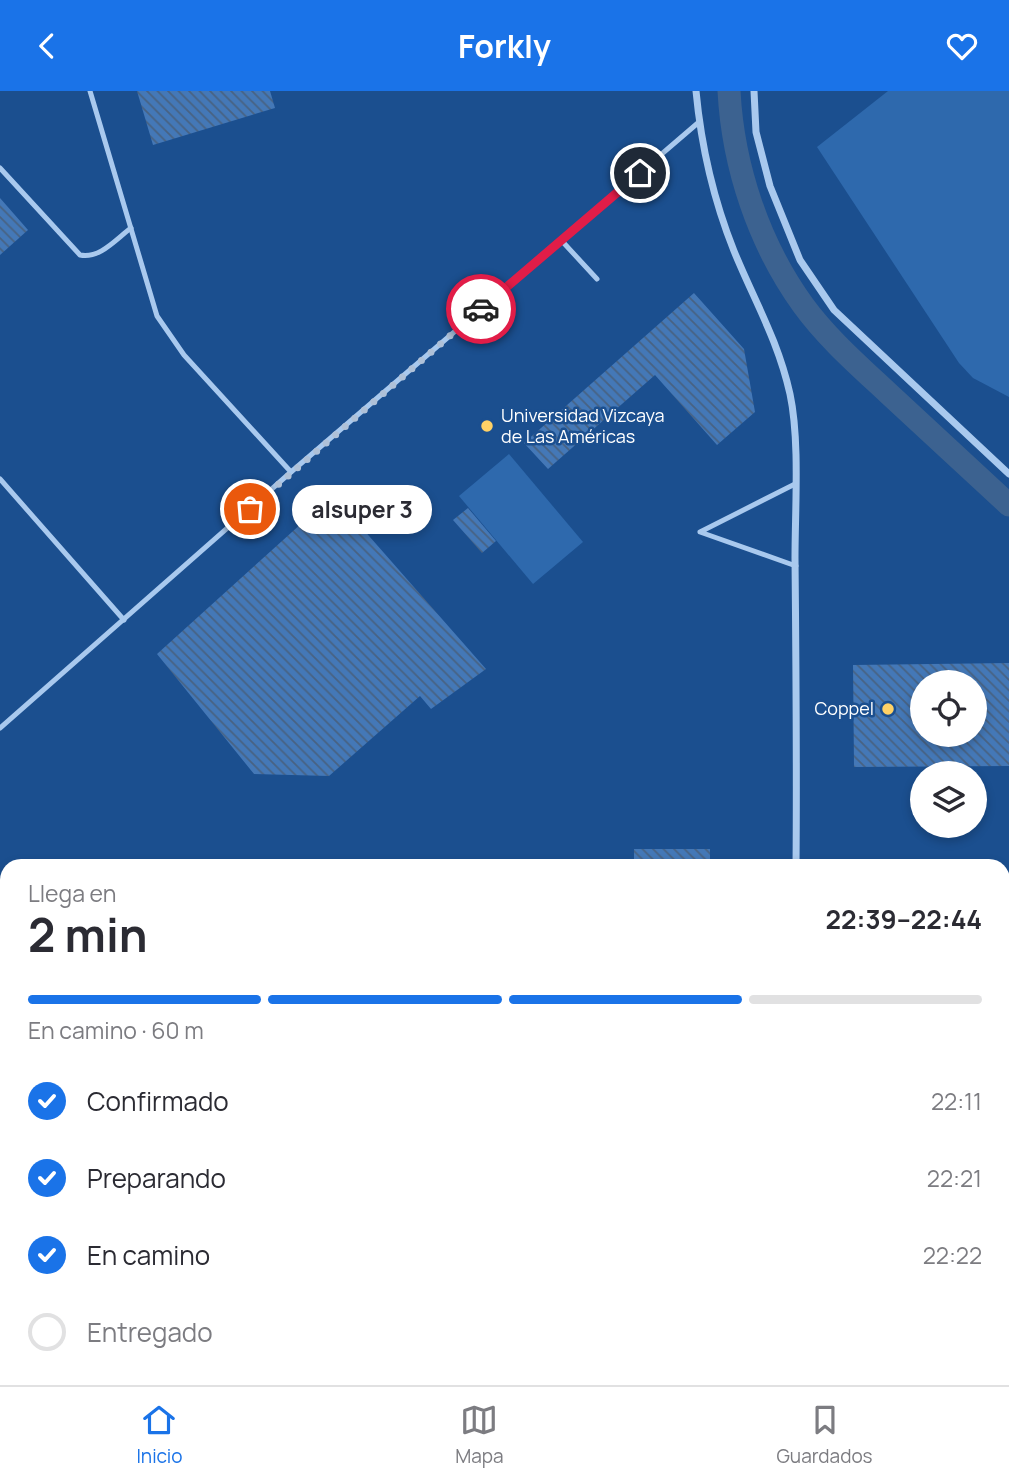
<!DOCTYPE html>
<html lang="es">
<head>
<meta charset="utf-8">
<style>
  :root { --surface:#fff; --page:#f7f7f7; --text:#2b2b33; --muted:#7c7c81; --line:#e1e1e2; --accent:#1a73e8 }
  body { margin:0; font-family:Manrope,sans-serif; background:var(--page); color:var(--text); height:100vh; display:flex; flex-direction:column; font-size:26px; white-space:nowrap }
  * { box-sizing:border-box; margin:0 }
  p { font-size:23px; color:var(--muted) }
  .icon { flex:none; width:38px; height:38px; fill:none; stroke:currentColor; stroke-width:2; stroke-linecap:round; stroke-linejoin:round }
  .map { position:relative; flex:1; overflow:hidden }
  .details { position:absolute; left:0px; top:768px; width:1010px; height:527px; display:flex; flex-direction:column; background:var(--surface); border-radius:21px 21px 0 0; box-shadow:0 4px 10px #0003 }
  .details>* { flex:none }
  .fabs { position:absolute; left:910px; top:579px; display:grid; gap:14px }
  .fabs a { display:grid; place-items:center; width:77px; height:77px; border-radius:50%; background:var(--surface); box-shadow:0 4px 10px #0003; font-size:35px }
  .pin { position:absolute; display:grid; place-items:center; width:60px; height:60px; color:#fff; margin:-30px; border:4px solid #fff; border-radius:50%; box-shadow:0 2px 7px #0007 }
  .courier { position:absolute; display:grid; place-items:center; width:70px; height:70px; margin:-35px; border:5px solid #e11d48; border-radius:50%; background:#fff; color:#222; box-shadow:0 2px 9px #0007 }
  .bubble { position:absolute; height:49px; border-radius:24px; background:var(--surface); box-shadow:0 4px 10px #0003; font-size:23px; font-weight:700; line-height:49px; text-align:center }
  .headline em { font-style:normal; font-weight:700 }
  .headline div { display:flex; flex-direction:column-reverse }
  .headline { display:flex; align-items:center; justify-content:space-between; height:119px; padding:0 28px }
  h1 { font-size:46px; font-weight:700; line-height:52px }
  .bar { display:grid; grid-template-columns:repeat(4,1fr); gap:10px 7px; align-content:center; height:84px; padding:0 28px }
  .bar i { height:9px; border-radius:5px; background:var(--line) }
  .bar .on { background:var(--accent) }
  .bar p { grid-column:span 4 }
  ol { padding:0 28px; list-style:none }
  li { display:flex; align-items:center; gap:21px; height:77px }
  li p { margin-inline-start:auto }
  li .icon { padding:7px; border-radius:50%; background:var(--accent); color:#fff; stroke-width:4 }
  li:last-child { color:var(--muted) }
  li i { width:38px; height:38px; border:4px solid var(--line); border-radius:50% }
  header { display:flex; justify-content:space-between; align-items:center; height:91px; padding:0 28px; background:var(--accent); color:#fff; font-size:32px; font-weight:700 }
  .dock { display:flex; justify-content:space-around; align-items:center; height:98px; border-top:2px solid var(--line); background:var(--surface); font-size:19px; color:var(--muted) }
  .dock a { display:grid; justify-items:center; gap:4px }
  .dock .on { color:var(--accent) }
  .map>svg:first-child { display:block }
  .park { fill:#2e69ad }
  .lines { fill:none; stroke-linecap:round; stroke-linejoin:round }
  .canal { stroke:#3c6290; stroke-width:23 }
  .building { fill:url(#building-back-hatch); fill-rule:evenodd }
  .lane { stroke:#a9c9ee; stroke-width:5 }
  .street { stroke:#a9c9ee; stroke-width:7 }
  .secondary { stroke:#d6e6fa; stroke-width:14 }
  .rail { stroke:#fff; stroke-width:5; stroke-dasharray:12 5; stroke-linecap:butt }
  .done { stroke:#afc1d8; stroke-width:7; stroke-dasharray:0 12.6 }
  .route { stroke:#e11d48; stroke-width:9 }
  .poi-dot { fill:#ffd166; stroke:#1b4f8f; stroke-width:2.5 }
  .labels { text-anchor:middle; stroke-width:5; stroke-linejoin:round; paint-order:stroke }
  .poi-label { font-size:18px; fill:#fff; stroke:#1b4f8f; text-anchor:start }
</style>
</head>
<body>
<header><svg class="icon" aria-label="back" viewBox="0 0 24 24"><path d="M15 5l-7 7 7 7"/></svg>Forkly<svg class="icon" aria-label="heart" viewBox="0 0 24 24"><path d="M12 20l-8-8c-3-5 5-10 8-4 3-6 11-1 8 4z"/></svg></header>
<div class="map">
<svg width="1009" height="1294" viewBox="0 0 1009 1294">
  <defs>
    <pattern id="building-back-hatch" width="6" height="6" patternUnits="userSpaceOnUse" patternTransform="scale(1.75)"><rect width="6" height="6" fill="#4478b7"/><path d="M-1 5l2 2M0 0l6 6M5-1l2 2" fill="none" stroke="#486282"/></pattern>
  </defs>
  <rect width="100%" height="100%" fill="#1b4f8f"/>
  <g class="park">
    <polygon points="888,0 1009,0 1009,306 973,287 959,272 817,56"/>
    <polygon points="509,363 583,451 533,493 459,405"/>
  </g>
  <g class="lines">
    <path class="canal" d="M729,0C733,76 759,153 803,214C827,247 858,274 888,302C928,339 969,377 1009,414"/>
  </g>
  <g class="building">
    <polygon points="137,0 270,0 275,17 153,54"/>
    <polygon points="0,107 28,139 0,164"/>
    <polygon points="694,202 744,258 755,321 717,354 655,284 548,378 524,352"/>
    <polygon points="333,404 486,578 431,618 420,605 329,685 254,683 157,563"/>
    <polygon points="468,417 496,450 482,462 453,429"/>
    <path d="M1009,572V675L854,676L853,574ZM922,592H975V644H922Z"/>
    <rect x="634" y="758" width="76" height="17"/>
  </g>
  <g class="lines">
    <g class="lane">
      <polyline points="90,0 157,225 184,264 291,381"/>
      <path d="M0,77L80,164C100,168 116,148 131,137"/>
      <polyline points="561,149 597,188"/>
      <polyline points="0,388 124,529"/>
      <polyline points="795,393 700,441 796,475"/>
      <polyline points="0,637 291,381 699,31"/>
      <polyline points="877,1288 880,1294"/>
    </g>
    <g class="street">
      <path d="M696,0C701,53 714,110 734,160C754,209 778,249 790,303C800,350 795,418 795,467C796,570 797,673 796,775"/>
      <polyline points="754,0 756,41 770,95 800,169 834,219 1009,383"/>
      <polyline points="0,818 7,827"/>
      <polyline points="379,1288 384,1294"/>
    </g>
    <g class="secondary">
      <polyline points="1003,949 1009,949"/>
      <polyline points="0,952 7,952"/>
    </g>
    <g class="rail">
      <polyline points="0,1018 7,1026"/>
      <polyline points="236,1288 241,1294"/>
    </g>
  </g>
  <g class="lines">
    <polyline class="done" points="250,418 481,218"/>
    <polyline class="route" points="481,218 640,82"/>
  </g>
  <g class="poi-dot">
    <circle cx="487" cy="335" r="7"/>
    <circle cx="888" cy="618" r="7"/>
  </g>
  <g class="labels">
    <g class="poi-label">
      <text x="501" y="331">Universidad Vizcaya<tspan x="501" dy="21">de Las Américas</tspan></text>
      <text x="874" y="624" text-anchor="end">Coppel</text>
    </g>
  </g>
</svg>
<div class="fabs">
<a><svg class="icon" aria-label="locate" viewBox="0 0 24 24"><circle cx="12" cy="12" r="6"/><path d="M12 2v4M12 18v4M2 12h4M18 12h4"/></svg></a>
<a><svg class="icon" aria-label="layers" viewBox="0 0 24 24"><path d="M12 4l9 5-9 5-9-5zM3 14l9 5 9-5"/></svg></a>
</div>
<div class="pin" style="left:250px;top:418px;background:#ea580c"><svg class="icon" aria-label="bag" viewBox="0 0 24 24"><path d="M5 8h14l-1 12H6zM9 8a3 3 0 0 1 6 0"/></svg></div>
<div class="pin" style="left:640px;top:82px;background:#1f2937"><svg class="icon" aria-label="home" viewBox="0 0 24 24"><path d="M3 11l9-7 9 7M6 9v11h12V9"/></svg></div>
<div class="courier" style="left:481px;top:218px"><svg class="icon" aria-label="car" viewBox="0 0 24 24"><path d="M5 17H2v-5l4-1 3-4h7l3 4 3 1v5h-3M9 17h6M6 11h13"/><circle cx="7" cy="17" r="2"/><circle cx="17" cy="17" r="2"/></svg></div>
<div class="bubble" style="left:292px;top:394px;width:140px">alsuper 3</div>
<section class="details">
<div class="headline"><div><h1>2 min</h1><p>Llega en</p></div><em>22:39–22:44</em></div>
<div class="bar"><i class="on"></i><i class="on"></i><i class="on"></i><i></i><p>En camino · 60 m</p></div>
<ol>
<li><svg class="icon" aria-label="check" viewBox="0 0 24 24"><path d="M5 12l5 5 9-10"/></svg>Confirmado<p>22:11</p></li>
<li><svg class="icon" aria-label="check" viewBox="0 0 24 24"><path d="M5 12l5 5 9-10"/></svg>Preparando<p>22:21</p></li>
<li><svg class="icon" aria-label="check" viewBox="0 0 24 24"><path d="M5 12l5 5 9-10"/></svg>En camino<p>22:22</p></li>
<li><i></i>Entregado</li>
</ol>
</section>
</div>
<nav class="dock">
<a class="on"><svg class="icon" aria-label="home" viewBox="0 0 24 24"><path d="M3 11l9-7 9 7M6 9v11h12V9"/></svg>Inicio</a>
<a><svg class="icon" aria-label="map" viewBox="0 0 24 24"><path d="M3 6l6-2 6 2 6-2v14l-6 2-6-2-6 2zM9 4v14M15 6v14"/></svg>Mapa</a>
<a><svg class="icon" aria-label="saved" viewBox="0 0 24 24"><path d="M7 4h10v16l-5-4-5 4z"/></svg>Guardados</a>
</nav>
</body>
</html>
